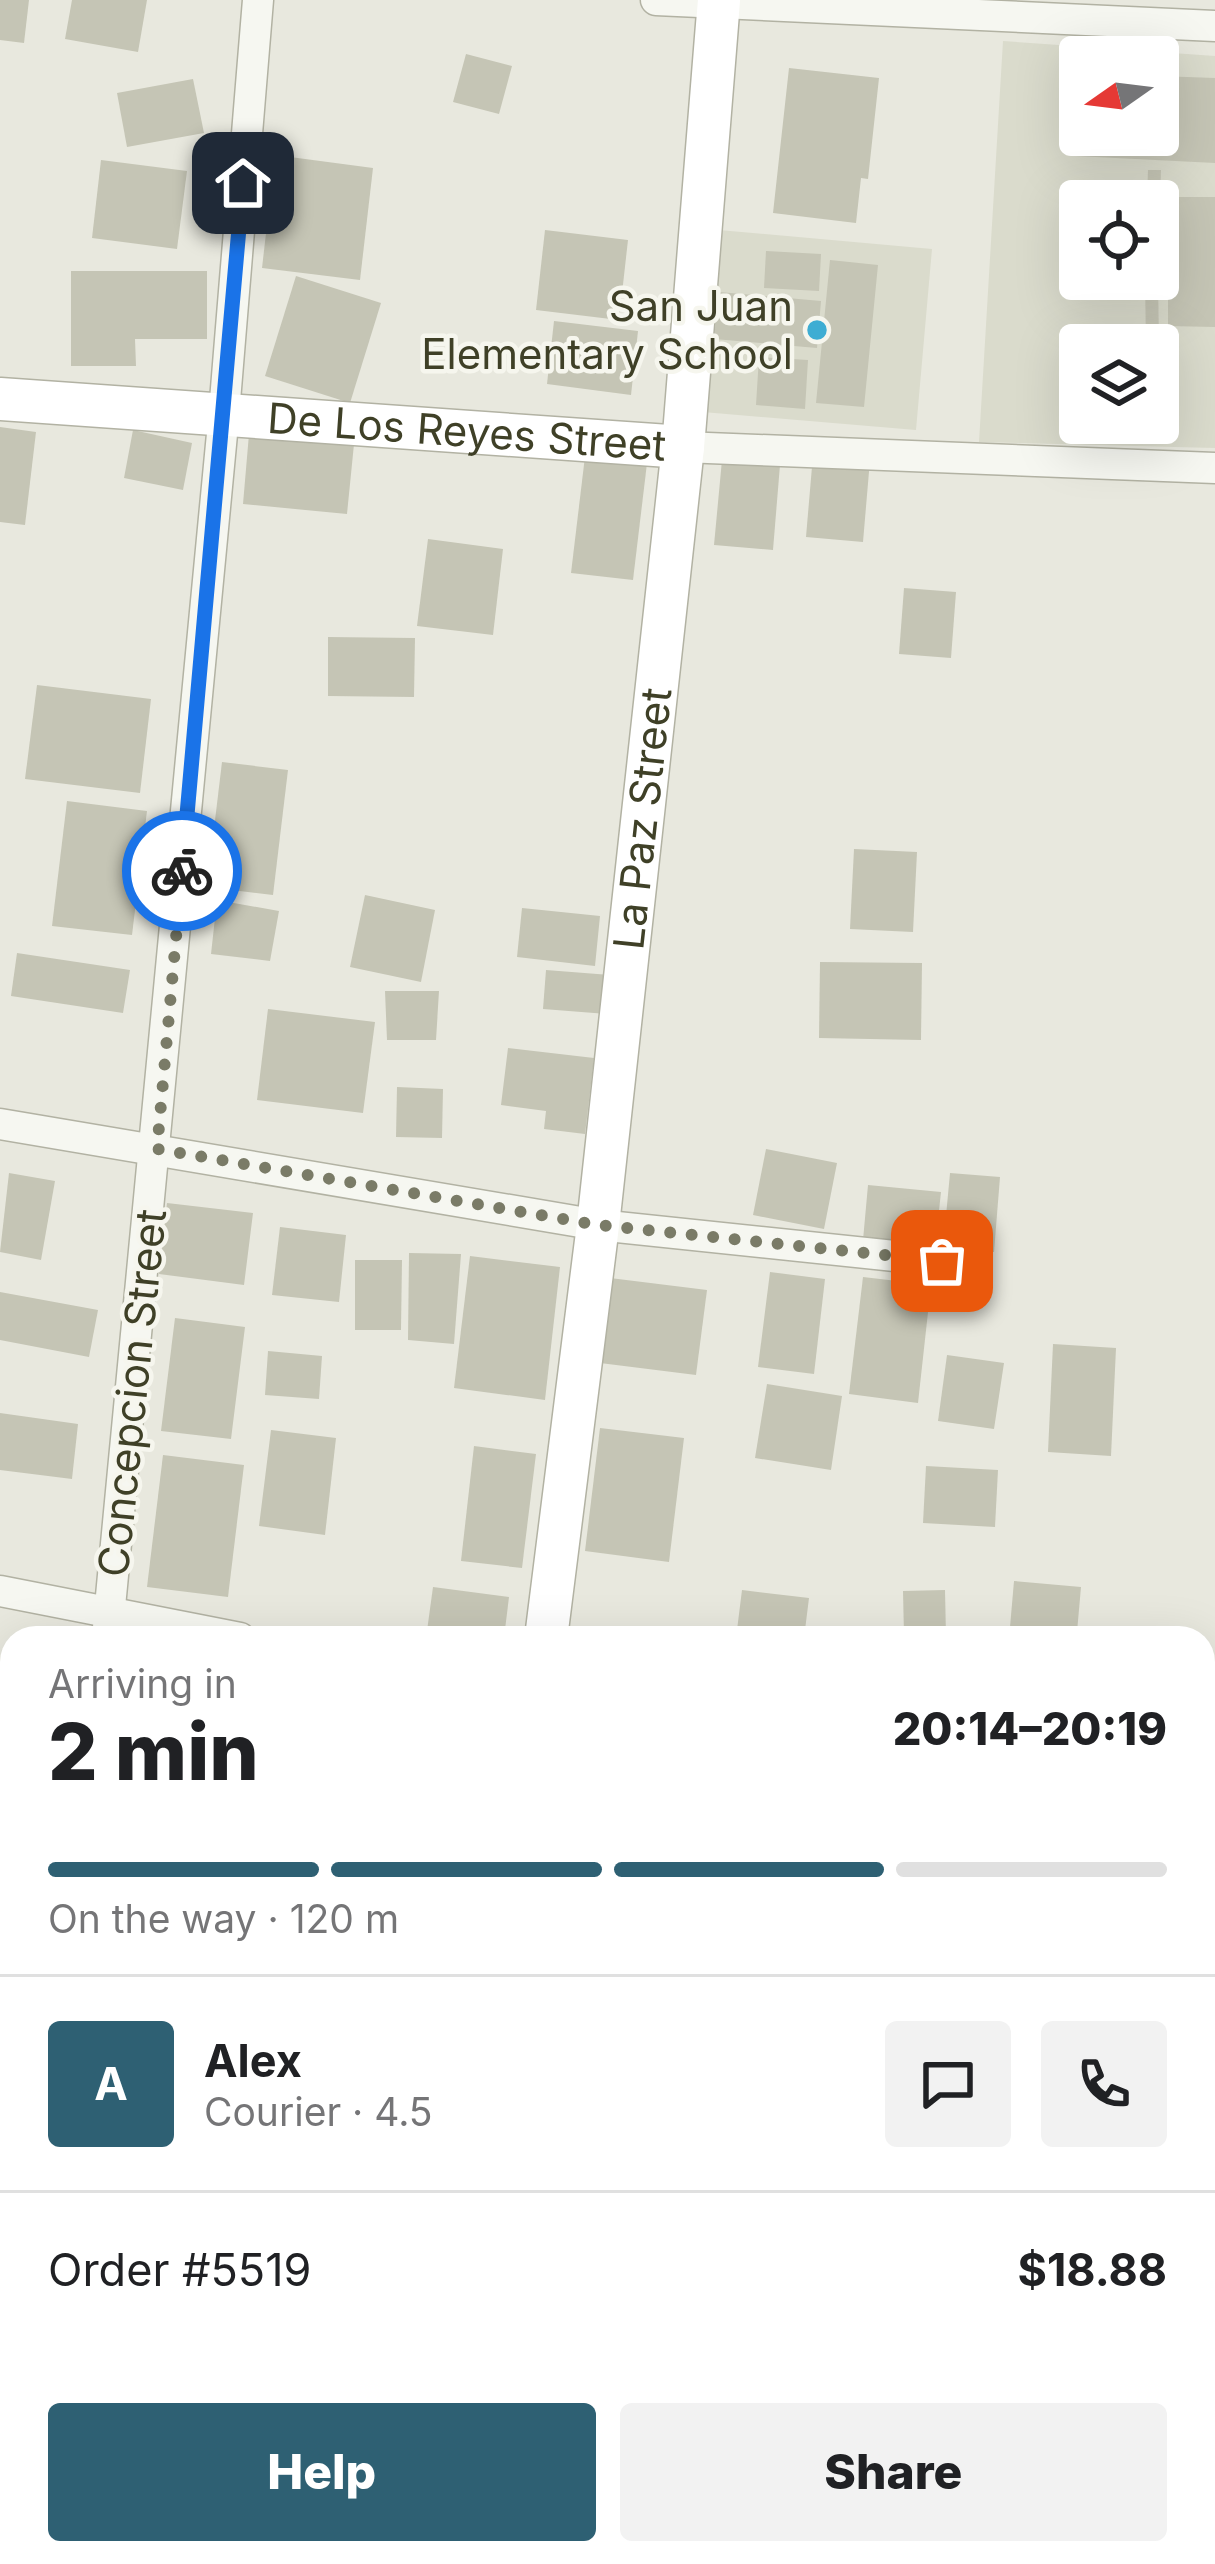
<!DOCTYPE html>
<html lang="en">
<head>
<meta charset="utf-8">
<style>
  :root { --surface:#fff; --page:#f2f2f2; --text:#202124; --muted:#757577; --line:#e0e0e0; --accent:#2e6073 }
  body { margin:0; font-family:Inter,sans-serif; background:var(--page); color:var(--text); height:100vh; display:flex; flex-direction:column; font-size:45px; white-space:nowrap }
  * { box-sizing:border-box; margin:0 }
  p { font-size:39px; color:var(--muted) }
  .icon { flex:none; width:66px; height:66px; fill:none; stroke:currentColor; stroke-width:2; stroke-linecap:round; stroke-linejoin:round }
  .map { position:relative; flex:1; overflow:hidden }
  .panel { position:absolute; left:0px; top:1626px; width:1215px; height:939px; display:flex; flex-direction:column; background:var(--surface); border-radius:36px 36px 0 0; box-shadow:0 12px 48px #0002 }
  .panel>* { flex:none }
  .needle { width:78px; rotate:256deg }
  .buttons { position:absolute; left:1059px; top:36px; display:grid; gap:24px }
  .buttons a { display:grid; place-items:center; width:120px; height:120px; border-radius:12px; background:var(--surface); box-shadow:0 12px 48px #0002; font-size:60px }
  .pin { position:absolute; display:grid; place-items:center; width:102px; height:102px; color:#fff; margin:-51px; border-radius:24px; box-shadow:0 6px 18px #0006 }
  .courier { position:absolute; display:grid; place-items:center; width:120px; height:120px; margin:-60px; border:9px solid #1a73e8; border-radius:50%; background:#fff; color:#222; box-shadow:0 3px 15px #0007 }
  .overview em { font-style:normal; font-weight:800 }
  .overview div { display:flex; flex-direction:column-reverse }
  .overview { display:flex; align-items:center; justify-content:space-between; height:204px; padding:0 48px }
  h1 { font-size:78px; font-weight:800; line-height:90px }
  .bar { display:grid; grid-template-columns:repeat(4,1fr); gap:18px 12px; align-content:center; height:144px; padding:0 48px }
  .bar i { height:15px; border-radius:9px; background:var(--line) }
  .bar .active { background:var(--accent) }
  .bar p { grid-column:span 4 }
  .line { display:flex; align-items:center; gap:30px; padding:0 48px; border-top:3px solid var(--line) }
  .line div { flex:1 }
  .round { display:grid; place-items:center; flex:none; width:126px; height:126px; border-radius:12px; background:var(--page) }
  .cta { display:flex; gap:24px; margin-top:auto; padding:24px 48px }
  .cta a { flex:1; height:138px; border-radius:12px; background:var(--accent); color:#fff; font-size:48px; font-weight:800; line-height:138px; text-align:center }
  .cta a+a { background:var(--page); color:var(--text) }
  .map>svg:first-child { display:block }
  .built { fill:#dadbcc; fill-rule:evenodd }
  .building { fill:#c5c5b5 }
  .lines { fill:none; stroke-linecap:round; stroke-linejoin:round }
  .street-casing { stroke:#b2b2a3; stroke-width:33 }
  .secondary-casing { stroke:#b2b2a3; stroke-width:45 }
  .street { stroke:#f6f7f1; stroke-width:30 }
  .secondary { stroke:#fff; stroke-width:42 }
  .done { stroke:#7a7b67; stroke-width:12; stroke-dasharray:0 21.6 }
  .route { stroke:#1a73e8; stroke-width:15 }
  .poi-dot { fill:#3eadd3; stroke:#f6f6ee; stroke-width:4.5 }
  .labels { text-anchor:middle; stroke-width:9; stroke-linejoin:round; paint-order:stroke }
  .poi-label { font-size:42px; fill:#3f4027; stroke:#f6f6ee; text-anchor:end }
  .street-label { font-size:42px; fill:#3f4027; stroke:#f6f6ee }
</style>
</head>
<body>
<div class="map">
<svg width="1215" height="2564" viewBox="0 0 1215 2564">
  <rect width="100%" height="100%" fill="#e8e8de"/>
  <g class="built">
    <path d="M1003,41L1215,56V448L979,442ZM1080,57H1158V135H1080ZM1080,201H1158V279H1080ZM1080,345H1158V423H1080Z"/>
    <polygon points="719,230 932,249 916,430 703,412"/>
  </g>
  <g class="building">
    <polygon points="0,0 29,0 24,43 0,40"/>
    <polygon points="72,0 147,0 138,52 65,39"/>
    <polygon points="466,54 512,66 499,114 453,102"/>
    <polygon points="789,68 879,78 868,179 861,178 856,223 773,213"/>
    <polygon points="1158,76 1215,78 1215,163 1076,156 1077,135 1158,135"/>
    <polygon points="193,79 204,133 127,147 117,93"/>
    <polygon points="275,155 373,168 360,280 262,268"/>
    <polygon points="101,160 187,171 177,249 92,238"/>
    <polygon points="1148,170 1161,170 1160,201 1147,201"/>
    <polygon points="1168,197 1215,197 1215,327 1168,326"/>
    <polygon points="545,230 628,240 619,320 536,310"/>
    <polygon points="766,251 821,254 819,291 764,288"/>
    <polygon points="830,260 878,265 864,407 816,403"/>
    <polygon points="71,271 207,271 207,339 135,339 136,366 71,366"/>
    <polygon points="296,276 381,303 350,403 265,376"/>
    <polygon points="1145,279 1158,279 1159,345 1146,345"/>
    <polygon points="719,292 821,301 817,348 714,339"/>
    <polygon points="554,321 638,331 631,395 547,384"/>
    <polygon points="1160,352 1177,434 1163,436 1158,408"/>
    <polygon points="759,357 808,360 805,409 756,405"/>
    <polygon points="0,427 36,432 25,525 0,522"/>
    <polygon points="133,430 192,443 183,490 124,478"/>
    <polygon points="249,434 354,444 347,514 243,504"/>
    <polygon points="586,448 648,455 633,580 571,573"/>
    <polygon points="813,455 870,460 863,542 806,537"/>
    <polygon points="722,460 780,465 773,550 714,545"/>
    <polygon points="428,539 503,549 493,635 417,626"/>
    <polygon points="904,588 956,592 951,658 899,654"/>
    <polygon points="328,637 415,638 414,697 328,696"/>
    <polygon points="37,685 151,699 140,793 25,779"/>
    <polygon points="222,762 288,770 273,895 207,887"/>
    <polygon points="67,801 147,811 132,935 52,926"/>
    <polygon points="854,849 917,852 913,932 850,929"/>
    <polygon points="365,895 435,910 421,982 350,967"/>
    <polygon points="217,900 279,911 270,961 211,954"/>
    <polygon points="522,908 600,916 595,966 517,957"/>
    <polygon points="17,953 130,970 123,1013 11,996"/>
    <polygon points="820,962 922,963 921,1040 819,1038"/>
    <polygon points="546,970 610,975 607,1014 543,1009"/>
    <polygon points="385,991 439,991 436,1040 387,1040"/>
    <polygon points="268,1009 375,1022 363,1113 257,1100"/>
    <polygon points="508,1048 594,1058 585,1134 544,1129 546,1111 501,1105"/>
    <polygon points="397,1087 443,1089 442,1138 396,1137"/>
    <polygon points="766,1149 837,1163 824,1229 753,1215"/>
    <polygon points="9,1173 55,1181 41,1260 0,1252"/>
    <polygon points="950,1173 1000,1177 994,1252 943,1248"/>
    <polygon points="868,1185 941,1192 935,1248 863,1240"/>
    <polygon points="167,1203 253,1213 244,1285 159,1274"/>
    <polygon points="280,1227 346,1235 339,1302 272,1295"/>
    <polygon points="409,1253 461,1254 454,1344 408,1340"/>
    <polygon points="470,1256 560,1267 545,1400 454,1388"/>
    <polygon points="355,1260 402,1260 401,1330 355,1330"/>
    <polygon points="770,1272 825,1279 814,1374 758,1367"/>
    <polygon points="863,1277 931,1285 918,1403 849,1394"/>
    <polygon points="610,1278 707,1290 696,1375 600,1363"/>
    <polygon points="0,1292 98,1310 89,1357 0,1340"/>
    <polygon points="175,1318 245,1327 231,1439 161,1431"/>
    <polygon points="1053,1344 1116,1348 1111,1456 1048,1452"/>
    <polygon points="268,1351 322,1356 319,1399 265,1395"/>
    <polygon points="947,1355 1004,1363 994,1429 938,1421"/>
    <polygon points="767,1384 842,1396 831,1470 755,1458"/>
    <polygon points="0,1413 78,1424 72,1479 0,1470"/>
    <polygon points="600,1428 684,1438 669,1562 585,1551"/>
    <polygon points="271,1430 336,1438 325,1535 259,1526"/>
    <polygon points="474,1446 536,1454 522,1568 461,1561"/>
    <polygon points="163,1455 244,1465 228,1597 147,1587"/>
    <polygon points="926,1466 998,1470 995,1527 923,1523"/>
    <polygon points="1014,1581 1081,1587 1077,1632 1010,1627"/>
    <polygon points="433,1587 509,1597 504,1638 426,1638"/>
    <polygon points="742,1590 809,1598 804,1638 736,1638"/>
    <polygon points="945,1590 946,1636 904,1636 903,1591"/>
    <polygon points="4,1762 12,1763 12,1842 2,1841"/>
    <polygon points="1214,1886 1215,1886 1215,1929 1203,1925"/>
    <polygon points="0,1958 12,1959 12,2044 0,2043"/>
    <polygon points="0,2072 12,2073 12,2174 0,2173"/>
    <polygon points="0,2191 12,2193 12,2268 0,2267"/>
    <polygon points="0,2289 10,2290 3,2351 0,2351"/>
    <polygon points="328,2553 422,2553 421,2564 326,2564"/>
    <polygon points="488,2553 562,2553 561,2564 487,2564"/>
    <polygon points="586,2553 730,2553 729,2564 585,2564"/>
  </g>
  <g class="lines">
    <defs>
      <g id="street">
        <polyline points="656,0 1215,26"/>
        <polyline points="683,447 1215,468"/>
        <polyline points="0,1124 598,1225 942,1261"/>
        <polyline points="0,1591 240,1638"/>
        <polyline points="107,1638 224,413 258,0"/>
        <polyline points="1203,1817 1215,1819"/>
        <polyline points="0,1922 12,1924"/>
        <polyline points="1203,2101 1215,2103"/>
        <polyline points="19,2564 20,2553"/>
      </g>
      <g id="secondary">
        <path id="s1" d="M0,399L683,447"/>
        <path id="s2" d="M546,1638L598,1225L683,447L719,0"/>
        <polyline points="467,2564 467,2553"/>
      </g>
    </defs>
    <use href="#street" class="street-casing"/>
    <use href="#secondary" class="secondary-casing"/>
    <use href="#street" class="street"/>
    <use href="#secondary" class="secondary"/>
  </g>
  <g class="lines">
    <polyline class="done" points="182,871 157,1149 598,1225 942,1261"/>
    <polyline class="route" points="182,871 243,183"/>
  </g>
  <circle class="poi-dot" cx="817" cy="330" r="12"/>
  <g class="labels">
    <g class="poi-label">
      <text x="793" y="321">San Juan<tspan x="793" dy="48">Elementary School</tspan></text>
    </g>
    <g class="street-label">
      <text dy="15" stroke="none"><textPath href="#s1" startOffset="468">De Los Reyes Street</textPath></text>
      <text dy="15" stroke="none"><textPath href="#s2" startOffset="825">La Paz Street</textPath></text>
      <text transform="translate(132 1393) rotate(-84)" y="15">Concepcion Street</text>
    </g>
  </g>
</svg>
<div class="buttons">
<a><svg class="needle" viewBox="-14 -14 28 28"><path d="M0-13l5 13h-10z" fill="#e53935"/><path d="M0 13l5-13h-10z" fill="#757577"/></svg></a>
<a><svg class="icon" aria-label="locate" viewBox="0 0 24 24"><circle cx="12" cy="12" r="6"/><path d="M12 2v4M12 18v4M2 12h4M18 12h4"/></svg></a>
<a><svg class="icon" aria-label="layers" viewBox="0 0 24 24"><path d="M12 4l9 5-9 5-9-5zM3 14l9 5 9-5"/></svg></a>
</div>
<div class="pin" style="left:942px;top:1261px;background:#ea580c"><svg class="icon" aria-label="bag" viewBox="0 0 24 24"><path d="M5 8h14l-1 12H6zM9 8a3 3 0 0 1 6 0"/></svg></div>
<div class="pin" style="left:243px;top:183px;background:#1f2937"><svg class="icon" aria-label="home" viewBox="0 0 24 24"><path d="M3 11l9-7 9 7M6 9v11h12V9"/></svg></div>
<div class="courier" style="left:182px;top:871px"><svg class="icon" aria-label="bike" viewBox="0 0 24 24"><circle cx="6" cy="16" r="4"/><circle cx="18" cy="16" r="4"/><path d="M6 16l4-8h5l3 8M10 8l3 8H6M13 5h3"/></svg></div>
<section class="panel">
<div class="overview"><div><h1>2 min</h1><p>Arriving in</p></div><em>20:14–20:19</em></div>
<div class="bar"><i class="active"></i><i class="active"></i><i class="active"></i><i></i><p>On the way · 120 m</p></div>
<div class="line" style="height:216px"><b class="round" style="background:var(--accent);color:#fff">A</b><div><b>Alex</b><p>Courier · 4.5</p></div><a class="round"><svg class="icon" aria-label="chat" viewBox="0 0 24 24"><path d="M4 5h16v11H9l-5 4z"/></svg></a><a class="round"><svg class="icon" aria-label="phone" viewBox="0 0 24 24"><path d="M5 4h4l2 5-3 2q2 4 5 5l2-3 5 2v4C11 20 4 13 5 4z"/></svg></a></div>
<div class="line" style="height:156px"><div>Order #5519</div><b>$18.88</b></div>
<div class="cta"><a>Help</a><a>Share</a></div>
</section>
</div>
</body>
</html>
